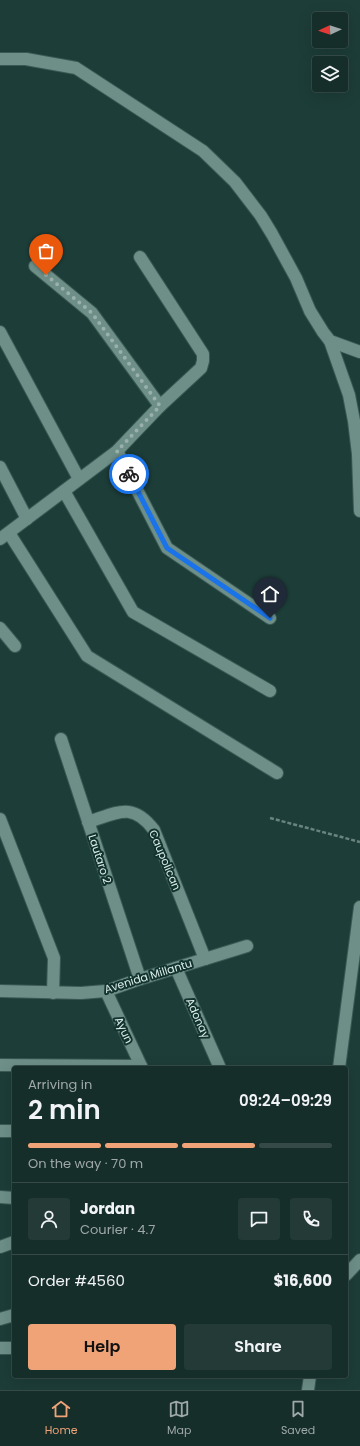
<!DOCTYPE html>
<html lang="en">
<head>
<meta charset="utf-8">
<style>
  :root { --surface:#162e2a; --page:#233a36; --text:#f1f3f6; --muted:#9ea8a8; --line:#354a47; --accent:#efa377 }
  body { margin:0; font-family:Poppins,sans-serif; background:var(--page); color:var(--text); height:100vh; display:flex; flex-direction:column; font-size:15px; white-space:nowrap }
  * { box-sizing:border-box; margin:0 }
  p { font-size:13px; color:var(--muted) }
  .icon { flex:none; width:22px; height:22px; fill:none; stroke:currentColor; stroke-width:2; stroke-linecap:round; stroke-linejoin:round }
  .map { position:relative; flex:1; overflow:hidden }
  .drawer { position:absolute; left:12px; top:1066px; width:336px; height:312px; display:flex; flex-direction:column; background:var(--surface); border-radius:4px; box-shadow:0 4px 16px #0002,0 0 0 1px var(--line) }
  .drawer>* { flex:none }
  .needle { width:26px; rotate:266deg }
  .controls { position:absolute; left:312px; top:12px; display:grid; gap:8px }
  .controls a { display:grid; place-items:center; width:36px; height:36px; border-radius:4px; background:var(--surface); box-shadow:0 4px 16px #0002,0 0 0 1px var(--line); font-size:20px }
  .pin { position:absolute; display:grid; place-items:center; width:34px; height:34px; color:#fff; margin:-41px -17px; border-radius:50% 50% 50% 0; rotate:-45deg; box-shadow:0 0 4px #0007 }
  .pin .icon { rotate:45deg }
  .courier { position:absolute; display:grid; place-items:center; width:40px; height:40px; margin:-20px; border:3px solid #1a73e8; border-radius:50%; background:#fff; color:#222; box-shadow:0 1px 5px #0007 }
  .headline em { font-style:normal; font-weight:600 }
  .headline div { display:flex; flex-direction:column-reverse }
  .headline { display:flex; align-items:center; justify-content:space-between; height:68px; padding:0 16px }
  h1 { font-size:26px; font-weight:600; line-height:30px }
  .bar { display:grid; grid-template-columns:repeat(4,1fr); gap:6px 4px; align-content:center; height:48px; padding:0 16px }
  .bar i { height:5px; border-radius:3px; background:var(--line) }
  .bar .selected { background:var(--accent) }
  .bar p { grid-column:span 4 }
  .line { display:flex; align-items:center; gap:10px; padding:0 16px; border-top:1px solid var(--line) }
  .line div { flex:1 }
  .round { display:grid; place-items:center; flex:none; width:42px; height:42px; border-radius:4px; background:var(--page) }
  .action { display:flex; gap:8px; margin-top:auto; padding:8px 16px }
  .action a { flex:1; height:46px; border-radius:4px; background:var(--accent); color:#111; font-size:16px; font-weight:600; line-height:46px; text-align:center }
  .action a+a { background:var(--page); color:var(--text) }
  .tabs { display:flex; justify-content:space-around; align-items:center; height:56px; border-top:1px solid var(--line); background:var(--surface); font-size:11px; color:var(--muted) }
  .tabs a { display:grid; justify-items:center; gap:2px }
  .tabs .selected { color:var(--accent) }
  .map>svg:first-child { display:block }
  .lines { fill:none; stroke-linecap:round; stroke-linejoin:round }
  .minor-casing { stroke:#3b5954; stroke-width:14 }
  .path { stroke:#69847f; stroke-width:2.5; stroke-dasharray:4 2; stroke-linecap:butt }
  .minor { stroke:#6d8f88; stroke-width:12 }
  .done { stroke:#99b0ac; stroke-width:4; stroke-dasharray:0 7.2 }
  .route { stroke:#1a73e8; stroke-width:5 }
  .labels { text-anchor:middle; stroke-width:4; stroke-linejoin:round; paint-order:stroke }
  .street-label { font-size:11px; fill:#dceeea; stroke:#12332e }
</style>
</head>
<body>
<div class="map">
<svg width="360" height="1390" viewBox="0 0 360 1390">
  <rect width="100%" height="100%" fill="#1d3d38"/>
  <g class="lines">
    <defs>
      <g id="minor">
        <polyline points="0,59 26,59 76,68 203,151 235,182 261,216 272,234 296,278 310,311 323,332 330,341 360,352"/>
        <polyline points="35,266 92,313 160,406"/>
        <polyline points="0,332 79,479"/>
        <polyline points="330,341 349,395 354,421 358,454 360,511"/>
        <polyline points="117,451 167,548 270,618"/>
        <polyline points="0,467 27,519"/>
        <polyline points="64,491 133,612 270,691"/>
        <polyline points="9,533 87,656 277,773"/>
        <polyline points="0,539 117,451 160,406 201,368 203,361 203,354 140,257"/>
        <polyline points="0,628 15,646"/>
        <polyline points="61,739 140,979"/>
        <polyline points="0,819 54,958 53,993"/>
        <path d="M88,822C117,813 132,801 154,830L205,959"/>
        <polyline points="176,968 220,1068"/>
        <polyline points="0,991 81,993 106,991 140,979 247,946"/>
        <polyline points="106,991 142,1068"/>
        <polyline points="0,1065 141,1066"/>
        <polyline points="339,1068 360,907"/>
        <polyline points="0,1131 14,1131"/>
        <polyline points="0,1197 14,1198"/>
        <polyline points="0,1247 14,1242"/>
        <polyline points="346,1275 360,1260"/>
        <polyline points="0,1319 14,1315"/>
        <polyline points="0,1348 14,1348"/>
        <polyline points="308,1390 310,1376"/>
      </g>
    </defs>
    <use href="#minor" class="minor-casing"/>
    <polyline class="path" points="270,818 360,842"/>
    <use href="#minor" class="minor"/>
  </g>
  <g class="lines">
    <polyline class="done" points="46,275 92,313 160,406 117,451 129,474"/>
    <polyline class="route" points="129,474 167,548 270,618"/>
  </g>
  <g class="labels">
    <g class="street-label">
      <text transform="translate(100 859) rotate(72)" y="4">Lautaro 2</text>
      <text transform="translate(165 860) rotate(67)" y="4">Caupolican</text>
      <text transform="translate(148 976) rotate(-17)" y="4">Avenida Millantu</text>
      <text transform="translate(198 1018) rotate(66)" y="4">Adonay</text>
      <text transform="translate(124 1030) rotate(65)" y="4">Ayun</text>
    </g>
  </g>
</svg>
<div class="controls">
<a><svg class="needle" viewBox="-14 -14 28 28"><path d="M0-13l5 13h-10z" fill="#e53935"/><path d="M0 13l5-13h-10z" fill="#9ea8a8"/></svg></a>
<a><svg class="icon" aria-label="layers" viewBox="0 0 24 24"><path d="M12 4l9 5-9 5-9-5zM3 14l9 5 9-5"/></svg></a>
</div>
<div class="pin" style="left:46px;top:275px;background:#ea580c"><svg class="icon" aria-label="bag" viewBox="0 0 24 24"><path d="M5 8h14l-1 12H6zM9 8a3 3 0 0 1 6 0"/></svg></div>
<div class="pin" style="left:270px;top:618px;background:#1f2937"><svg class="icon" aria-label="home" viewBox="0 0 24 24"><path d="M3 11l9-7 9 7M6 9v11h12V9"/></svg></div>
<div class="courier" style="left:129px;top:474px"><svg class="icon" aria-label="bike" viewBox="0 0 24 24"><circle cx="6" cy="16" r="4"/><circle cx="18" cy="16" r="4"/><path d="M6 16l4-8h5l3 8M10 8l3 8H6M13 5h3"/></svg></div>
<section class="drawer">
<div class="headline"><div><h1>2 min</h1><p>Arriving in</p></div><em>09:24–09:29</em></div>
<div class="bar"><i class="selected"></i><i class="selected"></i><i class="selected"></i><i></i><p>On the way · 70 m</p></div>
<div class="line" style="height:72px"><a class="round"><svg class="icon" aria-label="person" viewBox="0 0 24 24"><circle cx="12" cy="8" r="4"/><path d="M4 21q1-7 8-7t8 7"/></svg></a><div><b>Jordan</b><p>Courier · 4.7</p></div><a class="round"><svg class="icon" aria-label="chat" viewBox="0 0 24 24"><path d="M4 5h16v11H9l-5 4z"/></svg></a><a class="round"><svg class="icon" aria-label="phone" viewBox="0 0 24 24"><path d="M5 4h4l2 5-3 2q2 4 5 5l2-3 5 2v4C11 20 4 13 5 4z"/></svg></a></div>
<div class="line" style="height:52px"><div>Order #4560</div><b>$16,600</b></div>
<div class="action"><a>Help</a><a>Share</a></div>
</section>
</div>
<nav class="tabs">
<a class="selected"><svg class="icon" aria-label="home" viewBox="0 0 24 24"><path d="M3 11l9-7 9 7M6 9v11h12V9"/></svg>Home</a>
<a><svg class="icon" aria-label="map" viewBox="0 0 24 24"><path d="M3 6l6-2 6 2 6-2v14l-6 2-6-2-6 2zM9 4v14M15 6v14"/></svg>Map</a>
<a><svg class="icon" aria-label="saved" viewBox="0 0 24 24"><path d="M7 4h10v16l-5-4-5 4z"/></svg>Saved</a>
</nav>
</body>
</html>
